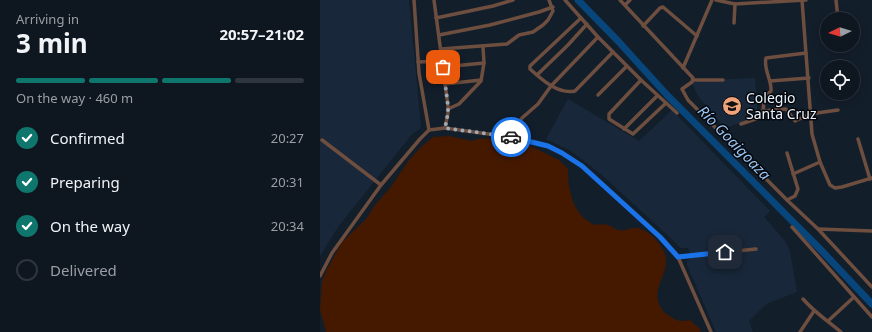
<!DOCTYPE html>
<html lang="en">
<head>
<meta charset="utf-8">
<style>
  :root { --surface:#0e1620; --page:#171f29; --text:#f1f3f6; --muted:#9b9fa5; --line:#2e353e; --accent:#0f766e }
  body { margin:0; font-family:"Noto Sans",sans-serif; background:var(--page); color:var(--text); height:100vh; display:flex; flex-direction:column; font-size:15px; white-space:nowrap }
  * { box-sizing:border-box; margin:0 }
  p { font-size:13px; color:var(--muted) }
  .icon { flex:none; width:22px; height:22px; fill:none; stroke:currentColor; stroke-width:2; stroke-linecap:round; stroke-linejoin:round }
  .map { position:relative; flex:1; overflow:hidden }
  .drawer { display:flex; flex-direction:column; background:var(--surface); width:320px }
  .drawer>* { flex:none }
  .needle { width:26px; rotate:265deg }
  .buttons { position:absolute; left:500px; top:12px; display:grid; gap:8px }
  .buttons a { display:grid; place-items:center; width:40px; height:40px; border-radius:50%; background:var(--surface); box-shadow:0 2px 10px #0003,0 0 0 1px var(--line); font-size:20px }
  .pin { position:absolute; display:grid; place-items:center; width:34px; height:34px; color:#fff; margin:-17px; border-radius:8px; box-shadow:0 2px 6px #0006 }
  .courier { position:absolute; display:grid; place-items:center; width:40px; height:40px; margin:-20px; border:3px solid #1a73e8; border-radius:50%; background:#fff; color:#222; box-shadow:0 1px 5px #0007 }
  .overview em { font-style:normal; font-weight:700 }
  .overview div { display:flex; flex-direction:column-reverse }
  .overview { display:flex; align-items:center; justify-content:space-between; height:68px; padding:0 16px }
  h1 { font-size:26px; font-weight:700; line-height:30px }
  .bar { display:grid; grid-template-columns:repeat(4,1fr); gap:6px 4px; align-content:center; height:48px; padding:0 16px }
  .bar i { height:5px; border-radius:3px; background:var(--line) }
  .bar .selected { background:var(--accent) }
  .bar p { grid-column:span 4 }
  ol { padding:0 16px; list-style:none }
  li { display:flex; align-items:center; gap:12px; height:44px }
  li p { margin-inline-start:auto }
  li .icon { padding:4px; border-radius:50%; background:var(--accent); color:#fff; stroke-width:4 }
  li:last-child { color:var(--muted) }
  li i { width:22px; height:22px; border:2px solid var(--line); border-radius:50% }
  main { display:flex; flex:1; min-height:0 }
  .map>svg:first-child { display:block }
  .built { fill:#18283a }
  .green { fill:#441900 }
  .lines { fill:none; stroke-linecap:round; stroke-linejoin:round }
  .river { stroke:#07457b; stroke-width:7 }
  .minor { stroke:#6d4e3f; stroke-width:3.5 }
  .done { stroke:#9fa8b3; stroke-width:4; stroke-dasharray:0 7.2 }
  .route { stroke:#1a73e8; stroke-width:5 }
  .labels { text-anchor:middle; stroke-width:3; stroke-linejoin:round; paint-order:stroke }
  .poi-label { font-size:14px; fill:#ebf3fc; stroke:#04080d; text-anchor:start }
  .water-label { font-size:15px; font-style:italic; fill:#9ac6f6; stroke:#04080d }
</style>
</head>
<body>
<main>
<section class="drawer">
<div class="overview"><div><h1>3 min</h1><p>Arriving in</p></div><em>20:57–21:02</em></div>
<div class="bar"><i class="selected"></i><i class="selected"></i><i class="selected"></i><i></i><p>On the way · 460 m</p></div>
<ol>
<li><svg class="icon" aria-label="check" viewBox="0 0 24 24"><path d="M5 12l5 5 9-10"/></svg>Confirmed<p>20:27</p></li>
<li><svg class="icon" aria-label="check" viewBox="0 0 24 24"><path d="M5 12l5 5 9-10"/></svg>Preparing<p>20:31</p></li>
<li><svg class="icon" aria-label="check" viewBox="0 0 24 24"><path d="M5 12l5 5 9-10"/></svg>On the way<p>20:34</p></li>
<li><i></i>Delivered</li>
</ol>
</section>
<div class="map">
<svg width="552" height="332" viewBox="0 0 552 332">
  <rect width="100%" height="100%" fill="#131e2b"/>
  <g class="built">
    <polygon points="0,0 89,0 101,128 92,134 49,188 18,227 0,256"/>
    <polygon points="435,78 438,117 405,128 378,96 371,81"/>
    <polygon points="248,99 319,141 352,110 450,211 444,217 465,241 470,251 477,292 446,304 429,321 433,332 396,332 367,265 367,261 371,258 368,248 360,248 355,242 282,175 251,151 226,139"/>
  </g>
  <path class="green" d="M129,136L152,141L157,139L174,138L208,145L239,160L248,169C248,189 252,214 273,224C278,226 282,223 288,225C291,226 295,229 298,230C305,232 311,227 317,228C323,229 333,235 337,241C341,246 345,252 346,259C348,274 331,289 340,306C342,310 344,313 348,315C357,321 359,322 370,320L379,328L381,332H6L0,310L2,282L6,271L22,242L46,219L55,205L70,188L89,160L100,148L113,137Z"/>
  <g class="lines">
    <polyline class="river" points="258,0 298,41 347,95 501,250 552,304"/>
    <g class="minor">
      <polyline points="94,0 99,73 109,130"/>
      <polyline points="114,0 128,106 128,113 125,128"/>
      <polyline points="245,0 278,37 321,80 357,113"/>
      <polyline points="300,0 373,78 372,82 362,89 368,100 467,200 498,229 552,287"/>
      <polyline points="396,0 415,4 486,0"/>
      <polyline points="482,0 492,134 500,162 510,185 515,188 522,187 552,178"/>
      <polyline points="516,0 518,19"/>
      <polyline points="305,5 310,0"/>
      <polyline points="116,18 173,6 193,0"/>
      <path d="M261,18L210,66V69C221,79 238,95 255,91L293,52"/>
      <polyline points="414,23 415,4"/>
      <polyline points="323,26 340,8 343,7 377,36"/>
      <polyline points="119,35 170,25 219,12 233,7"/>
      <polyline points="121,49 187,44 199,35 213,32 223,25 228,20 233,11 229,0"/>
      <polyline points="98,62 122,61"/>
      <polyline points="123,67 164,63"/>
      <polyline points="363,68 392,0"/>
      <polyline points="217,75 248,45 267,24"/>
      <polyline points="321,80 289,114 289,119 313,134 346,103"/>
      <polyline points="373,80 403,80"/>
      <polyline points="450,81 489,78"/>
      <polyline points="125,84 161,80"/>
      <polyline points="278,95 307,66"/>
      <polyline points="128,109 139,104 161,81 164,63 163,47"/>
      <polyline points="442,111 466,109 475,121 490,114 518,110"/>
      <path d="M421,124L441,117L443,113L444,98L451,91C452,80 443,69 446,58L486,53"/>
      <polyline points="304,129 337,96"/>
      <polyline points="197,138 198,124 202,118 218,104 231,86 278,37"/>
      <polyline points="538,139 550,179"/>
      <polyline points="2,140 61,185"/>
      <polyline points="473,174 500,162"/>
      <polyline points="467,200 475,196 478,189 467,153"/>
      <polyline points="472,227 552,317"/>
      <polyline points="498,229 552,231"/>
      <polyline points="358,257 436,249"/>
      <polyline points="0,276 12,253 61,185 100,139 109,130 125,128 197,138 228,146 242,153 262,166 340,237 358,257 391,332"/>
      <path d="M483,299C494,312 508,321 521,332"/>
      <polyline points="508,321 534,297"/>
      <polyline points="480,332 494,311"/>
    </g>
  </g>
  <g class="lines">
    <polyline class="done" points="123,67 128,106 128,113 125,128 191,137"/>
    <polyline class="route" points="191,137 228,146 242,153 262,166 340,237 358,257 405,252"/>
  </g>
  <defs>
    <symbol id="school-disc" viewBox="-11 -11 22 22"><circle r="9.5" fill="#f0a279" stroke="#04080d"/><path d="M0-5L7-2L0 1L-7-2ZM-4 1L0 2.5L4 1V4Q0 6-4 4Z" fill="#111"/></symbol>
  </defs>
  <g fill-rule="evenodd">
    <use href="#school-disc" x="401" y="95" width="22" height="22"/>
  </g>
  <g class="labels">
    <g class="poi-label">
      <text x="426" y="103">Colegio<tspan x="426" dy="16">Santa Cruz</tspan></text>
    </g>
    <g class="water-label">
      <text transform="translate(414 143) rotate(46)" y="5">Río Goaigoaza</text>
    </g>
  </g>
</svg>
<div class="buttons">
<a><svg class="needle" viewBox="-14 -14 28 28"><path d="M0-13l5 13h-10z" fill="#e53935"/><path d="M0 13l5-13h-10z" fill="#9b9fa5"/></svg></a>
<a><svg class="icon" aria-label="locate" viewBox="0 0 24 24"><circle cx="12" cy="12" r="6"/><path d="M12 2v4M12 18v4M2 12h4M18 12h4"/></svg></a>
</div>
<div class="pin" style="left:123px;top:67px;background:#ea580c"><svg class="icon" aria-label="bag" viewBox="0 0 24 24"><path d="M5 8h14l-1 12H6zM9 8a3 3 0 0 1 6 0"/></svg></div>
<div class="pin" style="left:405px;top:252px;background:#1f2937"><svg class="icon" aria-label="home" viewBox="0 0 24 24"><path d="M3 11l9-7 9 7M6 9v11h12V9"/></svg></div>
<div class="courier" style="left:191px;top:137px"><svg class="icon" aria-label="car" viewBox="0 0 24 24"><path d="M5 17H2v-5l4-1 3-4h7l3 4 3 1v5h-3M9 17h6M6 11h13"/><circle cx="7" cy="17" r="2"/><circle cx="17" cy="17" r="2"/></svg></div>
</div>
</main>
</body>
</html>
